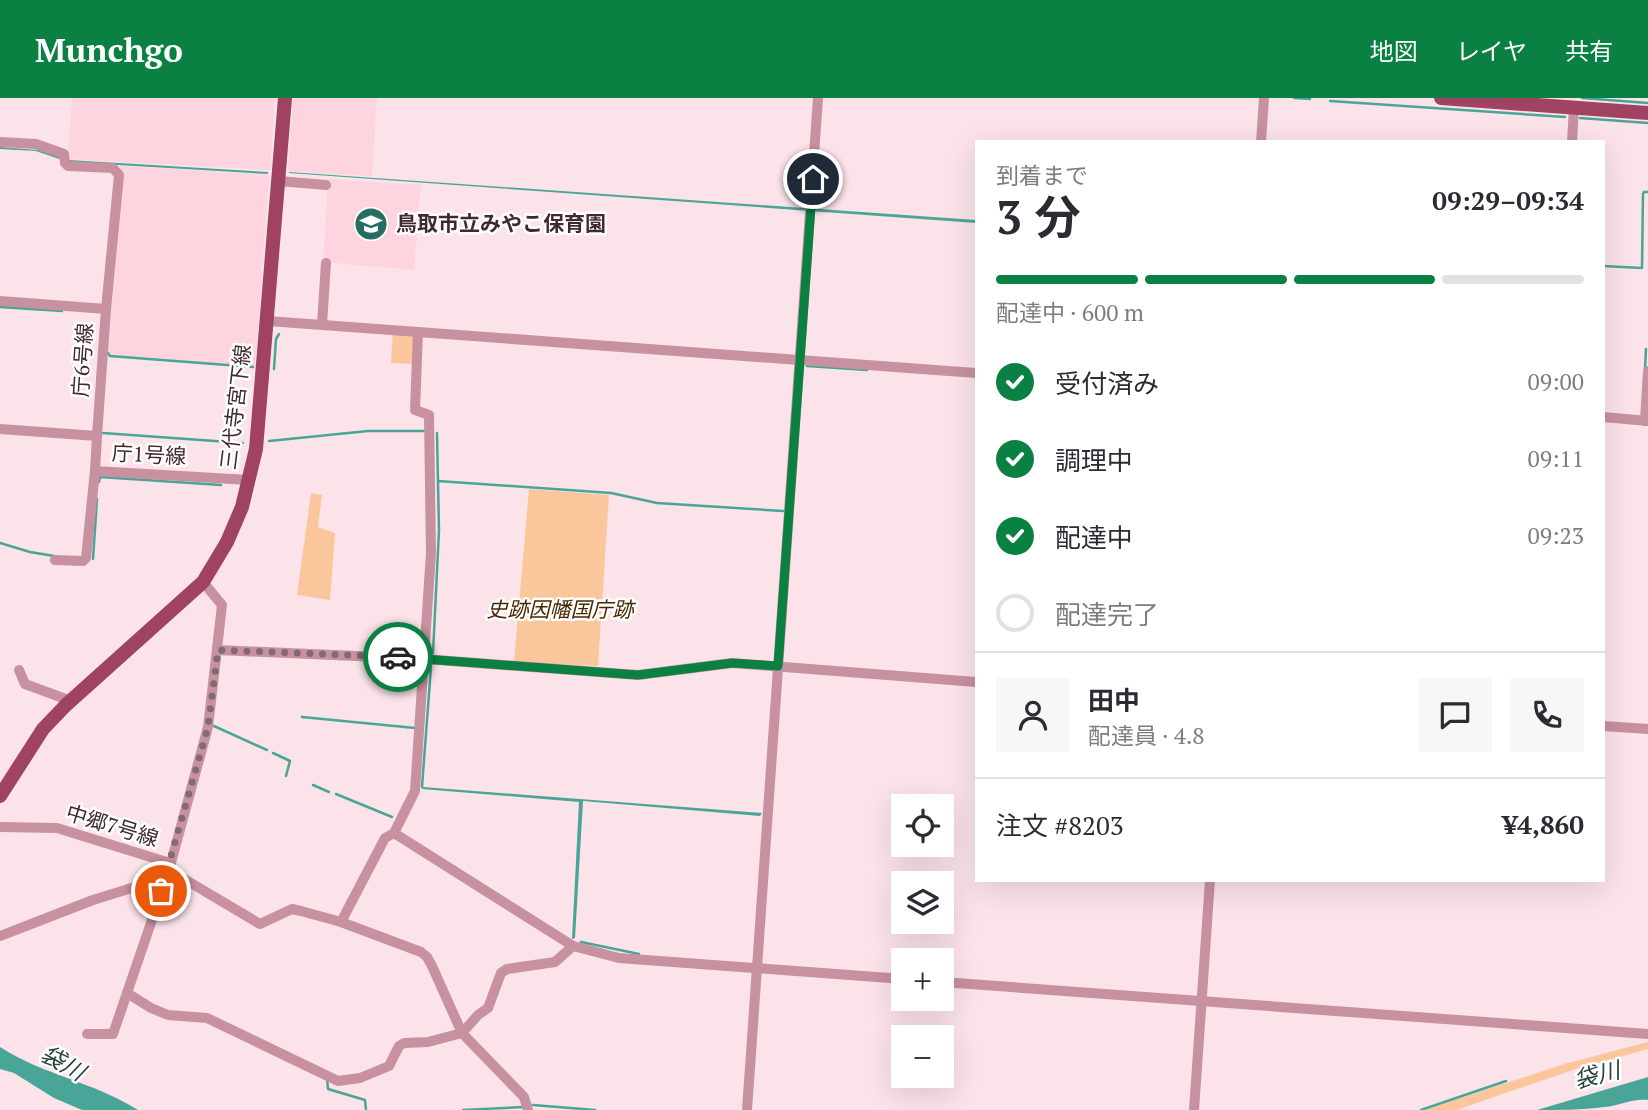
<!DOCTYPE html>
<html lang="ja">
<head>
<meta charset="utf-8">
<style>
  :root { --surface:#fff; --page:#f7f7f7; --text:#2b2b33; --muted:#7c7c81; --line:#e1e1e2; --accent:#0b8043 }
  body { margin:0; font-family:"PT Serif","Noto Sans JP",serif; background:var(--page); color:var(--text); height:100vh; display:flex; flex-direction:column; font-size:26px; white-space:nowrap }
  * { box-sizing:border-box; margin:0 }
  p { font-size:23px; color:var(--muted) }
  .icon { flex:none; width:38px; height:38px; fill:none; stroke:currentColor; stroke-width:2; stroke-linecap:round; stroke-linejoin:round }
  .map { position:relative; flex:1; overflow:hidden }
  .panel { position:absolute; left:975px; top:42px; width:630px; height:742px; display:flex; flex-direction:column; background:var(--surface); border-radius:0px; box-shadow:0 7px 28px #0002 }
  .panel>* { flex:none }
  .controls { position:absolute; left:891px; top:696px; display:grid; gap:14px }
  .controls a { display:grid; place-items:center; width:63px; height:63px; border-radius:0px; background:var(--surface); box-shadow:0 7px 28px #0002; font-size:35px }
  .pin { position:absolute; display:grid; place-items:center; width:60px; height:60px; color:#fff; margin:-30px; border:4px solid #fff; border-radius:50%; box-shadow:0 2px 7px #0007 }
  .courier { position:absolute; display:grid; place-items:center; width:70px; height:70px; margin:-35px; border:5px solid #0b8043; border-radius:50%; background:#fff; color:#222; box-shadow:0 2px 9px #0007 }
  .headline em { font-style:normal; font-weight:700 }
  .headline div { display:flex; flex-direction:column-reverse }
  .headline { display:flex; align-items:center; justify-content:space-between; height:119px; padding:0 21px }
  h1 { font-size:46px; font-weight:700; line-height:52px }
  .bar { display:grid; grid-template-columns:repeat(4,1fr); gap:10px 7px; align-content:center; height:84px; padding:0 21px }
  .bar i { height:9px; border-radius:5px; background:var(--line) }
  .bar .current { background:var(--accent) }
  .bar p { grid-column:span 4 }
  .line { display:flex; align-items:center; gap:18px; padding:0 21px; border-top:2px solid var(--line) }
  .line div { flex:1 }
  .round { display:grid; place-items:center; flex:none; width:74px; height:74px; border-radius:0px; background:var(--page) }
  ol { padding:0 21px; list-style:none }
  li { display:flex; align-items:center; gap:21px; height:77px }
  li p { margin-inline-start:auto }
  li .icon { padding:7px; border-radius:50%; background:var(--accent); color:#fff; stroke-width:4 }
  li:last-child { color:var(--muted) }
  li i { width:38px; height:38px; border:4px solid var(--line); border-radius:50% }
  header { display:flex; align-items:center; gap:42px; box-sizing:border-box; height:98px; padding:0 35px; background:var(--accent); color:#fff }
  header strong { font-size:33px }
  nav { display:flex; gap:38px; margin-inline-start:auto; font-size:24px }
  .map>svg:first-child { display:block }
  .built { fill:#fed5de }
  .green { fill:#fac79c }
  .water { fill:#49a597 }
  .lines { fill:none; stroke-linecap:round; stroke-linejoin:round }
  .stream { stroke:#49a597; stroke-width:2.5 }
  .minor { stroke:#c7919f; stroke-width:10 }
  .major { stroke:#a04261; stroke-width:14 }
  .done { stroke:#816a70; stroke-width:7; stroke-dasharray:0 12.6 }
  .route { stroke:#0b8043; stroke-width:9 }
  .labels { text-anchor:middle; stroke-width:5; stroke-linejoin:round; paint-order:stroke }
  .poi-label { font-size:21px; font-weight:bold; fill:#40292f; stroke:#fff; text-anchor:start }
  .street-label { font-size:21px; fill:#40292f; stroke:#fff }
  .park-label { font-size:21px; font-style:italic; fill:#492600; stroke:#fff }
  .water-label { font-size:23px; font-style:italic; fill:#26433e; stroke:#fff }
</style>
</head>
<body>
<header>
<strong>Munchgo</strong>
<nav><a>地図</a><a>レイヤ</a><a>共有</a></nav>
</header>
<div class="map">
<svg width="1648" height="1012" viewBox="0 0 1648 1012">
  <rect width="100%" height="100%" fill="#fbe3e9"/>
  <g class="built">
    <polygon points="72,0 275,0 270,72 68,61"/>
    <polygon points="293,0 377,0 372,78 288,73"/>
    <polygon points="121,68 269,77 255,270 110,259 106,254"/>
    <polygon points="328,81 421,87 414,172 323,164"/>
  </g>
  <g class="green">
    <polygon points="393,234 411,236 415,239 414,266 391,265"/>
    <polygon points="529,391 609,397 598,568 514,564"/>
    <polygon points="311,395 322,397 318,429 335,435 330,502 297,497"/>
    <polygon points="1648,944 1648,951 1576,971 1456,1012 1424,1012 1564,966"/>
  </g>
  <g class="water">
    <polygon points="0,49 38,52 69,62 268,74 268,76 68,64 36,53 0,51"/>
    <polygon points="289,74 976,122 976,125 289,75"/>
    <polygon points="423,689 762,715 760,718 583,703 575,840 572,841 579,704 422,691"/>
    <path d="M0,949C43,977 94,984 138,1012H82L54,1000L14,975L0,971Z"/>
    <path d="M1648,979V1002C1632,1000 1620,1008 1604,1009C1582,1012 1560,1012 1537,1012Z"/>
  </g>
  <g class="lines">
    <g class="stream">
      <polyline points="1294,0 1310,1"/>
      <polyline points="1582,0 1648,5"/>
      <polyline points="1330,3 1565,19"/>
      <polyline points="1580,20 1648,25"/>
      <polyline points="1603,168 1642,170 1643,96 1644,94 1648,94"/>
      <polyline points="0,209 62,213"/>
      <polyline points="108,255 110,258 253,269"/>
      <polyline points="807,268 867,272"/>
      <polyline points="274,271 276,241 279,236"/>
      <polyline points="1645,271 1646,251"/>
      <polyline points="103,335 243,345"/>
      <polyline points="269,343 368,333 424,333"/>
      <polyline points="438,383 611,395 657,405 783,413"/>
      <polyline points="99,384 100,379 221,387"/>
      <polyline points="0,445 30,454 54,458"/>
      <polyline points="93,461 97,401"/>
      <polyline points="433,555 439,432 437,335"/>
      <polyline points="302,619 415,630"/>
      <polyline points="214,628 267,652"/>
      <polyline points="273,655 290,663 286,678"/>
      <polyline points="313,687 329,694"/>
      <polyline points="422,689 431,569"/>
      <polyline points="336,696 392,719"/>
      <polyline points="581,844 639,856"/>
      <polyline points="327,980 328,991 365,1002 366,1012"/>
      <polyline points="533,1007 595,1012"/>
      <polyline points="463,1012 523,1009"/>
      <polyline points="1421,1012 1506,983"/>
    </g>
    <g class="minor">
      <polyline points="0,44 36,46 64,56 65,65 68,68 113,70 119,77 106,211"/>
      <polyline points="1261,44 1264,0"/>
      <polyline points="1572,44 1574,9"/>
      <polyline points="279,83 326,87"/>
      <polyline points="0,203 106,211 97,338"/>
      <polyline points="268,223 976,275"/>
      <polyline points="322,226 326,165"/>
      <polyline points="1603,319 1648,323"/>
      <polyline points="1645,323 1648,273"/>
      <polyline points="0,331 97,338 95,373 249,382"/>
      <polyline points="55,462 83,463 86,460 95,373"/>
      <polyline points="218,552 424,561 638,577 732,565 976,584"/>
      <polyline points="19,572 25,586 71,603"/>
      <polyline points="1603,628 1648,631"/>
      <polyline points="0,729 57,730 170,765"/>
      <polyline points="394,735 573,848 619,860 903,881"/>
      <polyline points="341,824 385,740 394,735 415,693 431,455 429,317 415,312 418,234"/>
      <polyline points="0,838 93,802 151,784 169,772 208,629 222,507 203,484"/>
      <polyline points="942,884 1648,936"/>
      <polyline points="127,895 151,910 168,917 207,920 338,983 360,980 389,968 399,948 404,945 428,944 462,935 478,917 488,910 501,875 507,871 555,864 573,848"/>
      <polyline points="87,936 113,936 169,772 260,826 292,811 301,813 341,824 421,854 427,859 432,868 462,935 524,999 528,1012"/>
      <polyline points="747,1012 818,0"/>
      <polyline points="1194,1012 1210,782"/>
    </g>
    <g class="major">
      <polyline points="1441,0 1648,15"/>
      <polyline points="0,698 43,631 66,607 203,484 227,444 242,409 256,351 285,0"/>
    </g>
  </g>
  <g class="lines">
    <polyline class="done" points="161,793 208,629 218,552 398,559"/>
    <polyline class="route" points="398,559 638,577 732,565 778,568 813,81"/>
  </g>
  <defs>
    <symbol id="school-disc" viewBox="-11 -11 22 22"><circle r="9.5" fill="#256d62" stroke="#fff"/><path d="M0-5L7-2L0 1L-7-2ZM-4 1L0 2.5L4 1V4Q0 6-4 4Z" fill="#fff"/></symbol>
  </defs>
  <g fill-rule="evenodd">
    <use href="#school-disc" x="352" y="107" width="38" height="38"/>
  </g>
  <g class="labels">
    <g class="poi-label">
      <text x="396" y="133">鳥取市立みやこ保育園</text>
    </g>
    <g class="street-label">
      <text transform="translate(83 262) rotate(-86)" y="7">庁6号線</text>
      <text transform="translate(236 309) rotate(-83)" y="7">三代寺宮下線</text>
      <text transform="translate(149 357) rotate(3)" y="7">庁1号線</text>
      <text transform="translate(112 728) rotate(17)" y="7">中郷7号線</text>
    </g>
    <g class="park-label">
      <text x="560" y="519">史跡因幡国庁跡</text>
    </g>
    <g class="water-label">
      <text transform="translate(63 965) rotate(29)" y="8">袋川</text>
      <text transform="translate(1597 977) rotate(-14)" y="8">袋川</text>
    </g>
  </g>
</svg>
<div class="controls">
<a><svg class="icon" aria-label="locate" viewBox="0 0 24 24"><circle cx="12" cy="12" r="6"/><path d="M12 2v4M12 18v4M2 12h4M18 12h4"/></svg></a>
<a><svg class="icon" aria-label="layers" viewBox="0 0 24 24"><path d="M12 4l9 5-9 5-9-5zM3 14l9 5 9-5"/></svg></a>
<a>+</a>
<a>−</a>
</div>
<div class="pin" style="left:161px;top:793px;background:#ea580c"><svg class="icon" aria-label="bag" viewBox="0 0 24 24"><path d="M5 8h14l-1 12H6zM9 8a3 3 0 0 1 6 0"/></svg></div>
<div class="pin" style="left:813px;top:81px;background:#1f2937"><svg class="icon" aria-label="home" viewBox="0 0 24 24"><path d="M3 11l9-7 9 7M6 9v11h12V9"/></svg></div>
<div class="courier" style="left:398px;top:559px"><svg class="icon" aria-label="car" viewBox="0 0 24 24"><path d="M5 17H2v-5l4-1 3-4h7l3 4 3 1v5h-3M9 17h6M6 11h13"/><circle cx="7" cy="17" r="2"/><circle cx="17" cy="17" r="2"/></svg></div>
<section class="panel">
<div class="headline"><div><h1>3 分</h1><p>到着まで</p></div><em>09:29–09:34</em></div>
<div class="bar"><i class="current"></i><i class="current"></i><i class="current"></i><i></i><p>配達中 · 600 m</p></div>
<ol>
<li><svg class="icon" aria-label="check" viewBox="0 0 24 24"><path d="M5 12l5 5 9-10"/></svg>受付済み<p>09:00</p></li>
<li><svg class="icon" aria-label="check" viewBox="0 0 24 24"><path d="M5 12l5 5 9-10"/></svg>調理中<p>09:11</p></li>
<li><svg class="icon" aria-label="check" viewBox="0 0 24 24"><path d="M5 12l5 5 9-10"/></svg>配達中<p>09:23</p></li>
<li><i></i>配達完了</li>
</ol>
<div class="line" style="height:126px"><a class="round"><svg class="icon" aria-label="person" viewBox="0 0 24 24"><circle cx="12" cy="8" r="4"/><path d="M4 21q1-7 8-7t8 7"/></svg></a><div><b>田中</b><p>配達員 · 4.8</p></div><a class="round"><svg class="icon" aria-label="chat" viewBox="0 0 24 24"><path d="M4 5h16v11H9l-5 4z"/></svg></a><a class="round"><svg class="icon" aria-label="phone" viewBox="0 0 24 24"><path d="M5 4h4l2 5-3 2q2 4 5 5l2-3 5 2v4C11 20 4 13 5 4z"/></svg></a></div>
<div class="line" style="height:91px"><div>注文 #8203</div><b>¥4,860</b></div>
</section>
</div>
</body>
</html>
